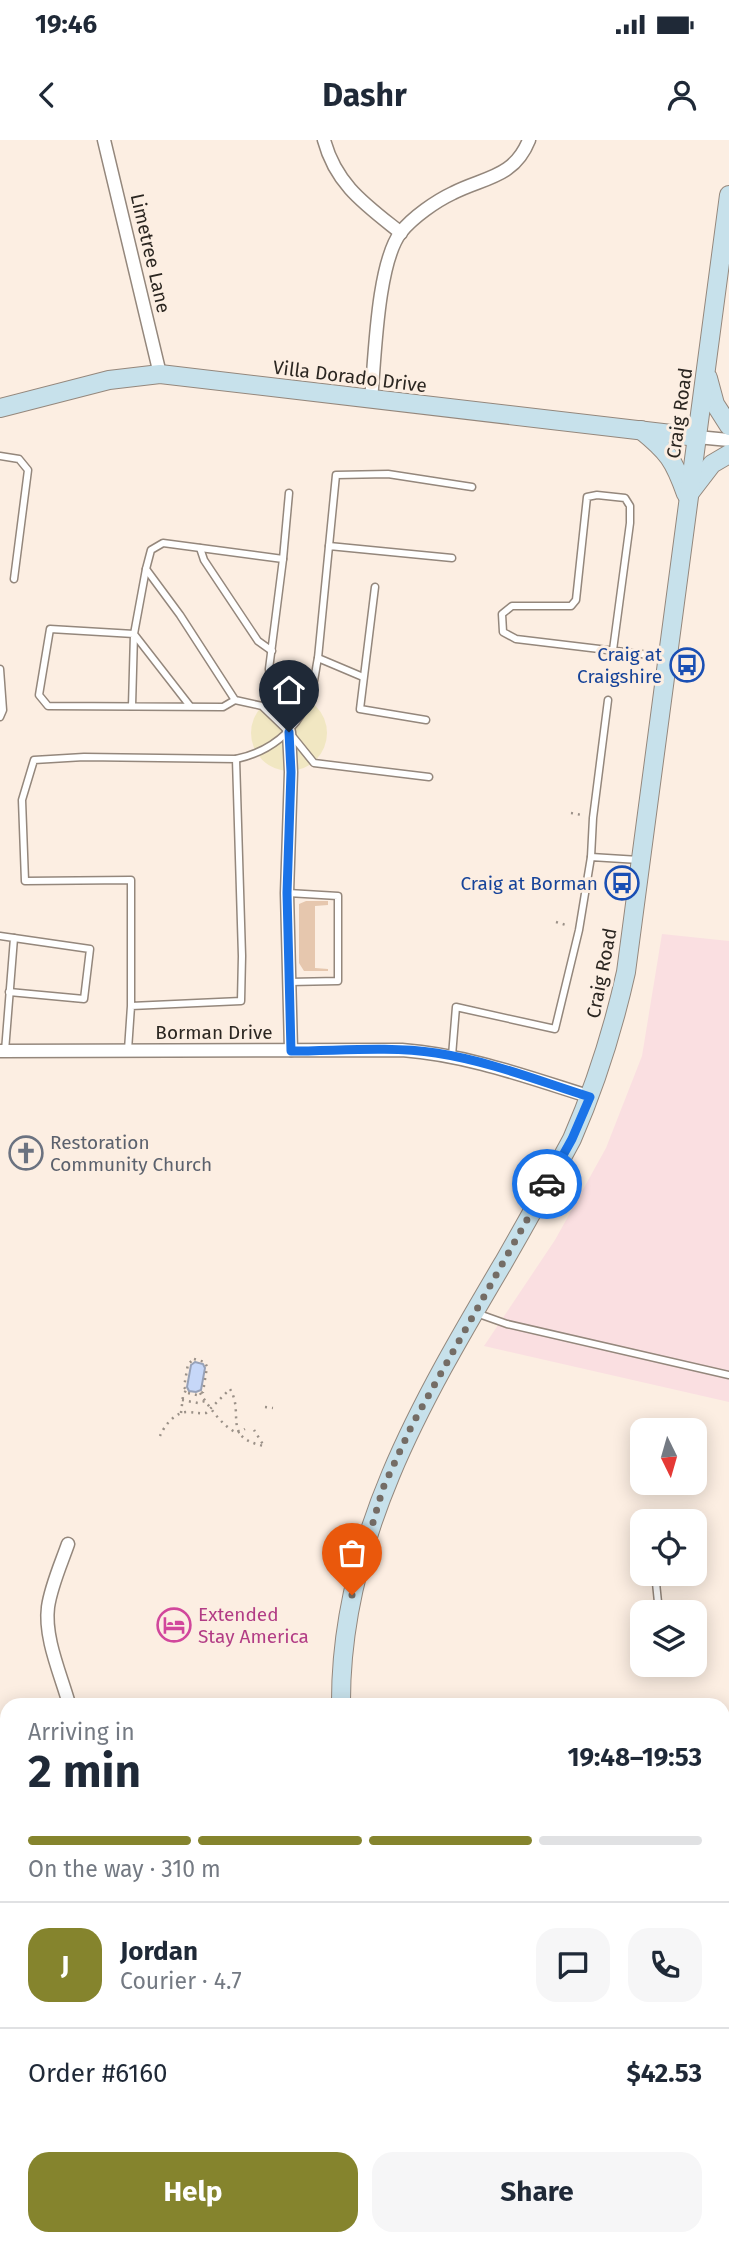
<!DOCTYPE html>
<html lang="en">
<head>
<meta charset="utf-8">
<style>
  :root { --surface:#fff; --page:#f6f6f7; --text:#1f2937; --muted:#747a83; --line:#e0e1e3; --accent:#85842d }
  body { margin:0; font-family:"Fira Sans",sans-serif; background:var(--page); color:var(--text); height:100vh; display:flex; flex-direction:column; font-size:26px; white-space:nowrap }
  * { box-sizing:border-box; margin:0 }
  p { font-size:23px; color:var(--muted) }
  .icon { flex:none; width:38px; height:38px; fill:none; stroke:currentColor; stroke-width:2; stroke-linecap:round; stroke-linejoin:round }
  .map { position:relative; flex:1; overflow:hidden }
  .details { position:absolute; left:0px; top:1558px; width:730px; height:548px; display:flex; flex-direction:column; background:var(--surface); border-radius:21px 21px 0 0; box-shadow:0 4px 18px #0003 }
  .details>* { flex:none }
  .needle { width:46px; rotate:175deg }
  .fabs { position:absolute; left:630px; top:1278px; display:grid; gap:14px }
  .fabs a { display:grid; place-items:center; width:77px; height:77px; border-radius:14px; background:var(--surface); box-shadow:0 4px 18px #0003; font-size:35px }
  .pin { position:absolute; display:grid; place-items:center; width:60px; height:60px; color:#fff; margin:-72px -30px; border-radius:50% 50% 50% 0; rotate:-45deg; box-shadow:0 0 7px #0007 }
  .pin .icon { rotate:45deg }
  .courier { position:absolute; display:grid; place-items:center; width:70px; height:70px; margin:-35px; border:5px solid #1a73e8; border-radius:50%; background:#fff; color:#222; box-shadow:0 2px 9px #0007 }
  .summary em { font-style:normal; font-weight:700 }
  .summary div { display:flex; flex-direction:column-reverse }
  .summary { display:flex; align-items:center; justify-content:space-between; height:119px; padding:0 28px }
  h1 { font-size:46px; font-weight:700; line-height:52px }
  .bar { display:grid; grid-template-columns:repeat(4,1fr); gap:10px 7px; align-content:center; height:84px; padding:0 28px }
  .bar i { height:9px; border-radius:5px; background:var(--line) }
  .bar .selected { background:var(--accent) }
  .bar p { grid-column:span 4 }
  .line { display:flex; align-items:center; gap:18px; padding:0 28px; border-top:2px solid var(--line) }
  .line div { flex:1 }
  .round { display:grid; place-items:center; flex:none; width:74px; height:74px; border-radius:21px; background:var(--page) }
  .button { display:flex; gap:14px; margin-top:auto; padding:14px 28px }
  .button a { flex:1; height:80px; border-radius:21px; background:var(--accent); color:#fff; font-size:28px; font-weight:700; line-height:80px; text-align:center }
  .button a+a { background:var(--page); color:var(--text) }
  .status { display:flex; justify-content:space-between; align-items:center; height:49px; padding:0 35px; background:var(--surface); direction:ltr }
  .status svg { height:19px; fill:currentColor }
  header { display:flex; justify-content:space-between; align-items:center; height:91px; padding:0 28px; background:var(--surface); font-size:32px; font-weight:700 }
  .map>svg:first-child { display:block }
  .industrial { fill:#fadfe1 }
  .green { fill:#e6c7ae }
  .sand { fill:#f1e7c2 }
  .water { fill:#c6d7f8; stroke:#98a2b8; stroke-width:2 }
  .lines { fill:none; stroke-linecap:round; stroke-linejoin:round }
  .lane-casing { stroke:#94877c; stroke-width:9 }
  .street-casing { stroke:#94877c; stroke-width:15 }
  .secondary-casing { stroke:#94877c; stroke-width:20 }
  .path { stroke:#9b9188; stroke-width:2.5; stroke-dasharray:2 5; stroke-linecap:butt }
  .lane { stroke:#fff; stroke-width:6 }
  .street { stroke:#fff; stroke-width:12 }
  .secondary { stroke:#c7e1eb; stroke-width:18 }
  .done { stroke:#746c65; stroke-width:7; stroke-dasharray:0 12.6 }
  .route { stroke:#1a73e8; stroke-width:9 }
  .labels { text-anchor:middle; stroke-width:6; stroke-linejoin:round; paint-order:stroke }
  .street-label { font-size:19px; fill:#2b2621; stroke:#fceee2 }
  .transit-label { font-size:19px; fill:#164399; stroke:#fceee2; text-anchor:end }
  .worship-label { font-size:19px; fill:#5b616d; stroke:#fceee2; text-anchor:start }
  .hotel-label { font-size:19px; fill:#b23c85; stroke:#fceee2; text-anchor:start }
</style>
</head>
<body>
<div class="status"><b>19:46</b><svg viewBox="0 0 49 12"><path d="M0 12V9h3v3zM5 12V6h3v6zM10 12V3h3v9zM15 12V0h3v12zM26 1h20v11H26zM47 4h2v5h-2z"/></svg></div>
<header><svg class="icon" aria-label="back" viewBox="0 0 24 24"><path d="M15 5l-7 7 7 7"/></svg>Dashr<svg class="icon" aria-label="person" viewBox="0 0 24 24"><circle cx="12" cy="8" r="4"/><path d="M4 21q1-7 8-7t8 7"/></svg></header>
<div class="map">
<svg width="729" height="2105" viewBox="0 0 729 2105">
  <rect width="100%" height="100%" fill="#fceee2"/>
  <polygon class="industrial" points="662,794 729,801 729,1262 484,1206 555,1100 606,1008 642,916"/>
  <polygon class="green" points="306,761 328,761 328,765 315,766 315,828 328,829 328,831 304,831 299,823 299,764"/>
  <circle class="sand" cx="289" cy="593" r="38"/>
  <polygon class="water" points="195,1222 203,1224 205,1228 201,1250 196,1252 189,1251 187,1247 191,1225"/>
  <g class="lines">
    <defs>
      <g id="lane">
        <polyline points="0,316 19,319 28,330 14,439"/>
        <polyline points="329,406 336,335 388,334 472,347"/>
        <polyline points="200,408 204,420 258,501 272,511"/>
        <polyline points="283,419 289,353"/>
        <polyline points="146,429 134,494 190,566"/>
        <polyline points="375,447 360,569 426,580"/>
        <polyline points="613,510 630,383 630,366 625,358 597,355 587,357 576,460 571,466 512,466 502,474 503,492 516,499 666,517"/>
        <polyline points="318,518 329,406 452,418"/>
        <polyline points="0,529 3,570 0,577"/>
        <polyline points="132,566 134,494 50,489 39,555 48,566 223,567 235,560"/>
        <polyline points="289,592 272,559 269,529 283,419 163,403 151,410 146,429 180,475 235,560 262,566 289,592 314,623 429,637"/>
        <path d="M236,619C269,612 294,592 308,562C314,549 315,532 318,518L363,537"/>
        <polyline points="591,717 593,678 608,560"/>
        <polyline points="288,753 338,756 338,841 289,842"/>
        <polyline points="0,796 14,798 5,911"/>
        <polyline points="9,852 84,859 90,809 14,798"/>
        <polyline points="128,910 131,866 241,861 242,816 236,619 84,617 34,620 22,660 25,741 131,740 131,866"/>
        <polyline points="452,916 456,867 555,889 579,790 591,717 639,720"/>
        <polyline points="476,1173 507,1184 729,1235"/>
        <polyline points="655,1433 659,1472"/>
        <polyline points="665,1524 665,1531"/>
        <polyline points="0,1815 7,1813"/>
        <polyline points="0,1821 7,1819"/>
        <polyline points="0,2035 7,2057"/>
        <polyline points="19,2098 21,2105"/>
        <polyline points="406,2098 406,2105"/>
      </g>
      <g id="street">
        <polyline points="104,0 160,234"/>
        <path d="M324,0C336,45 366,65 401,93"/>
        <path d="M371,260C375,218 377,123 401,92C413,77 436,61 453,53C484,37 514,38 529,0"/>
        <polyline points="697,297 729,300"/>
        <polyline points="289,592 291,632 287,753 291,910"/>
        <path d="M0,911L402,910C468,915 527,937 591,957"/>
        <path d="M68,1404C61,1424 51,1446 48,1467C44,1498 61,1535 69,1564"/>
        <polyline points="723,1691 729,1689"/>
      </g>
      <g id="secondary">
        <polyline points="708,238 715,264 729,286"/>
        <polyline points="0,268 109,240 160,234 697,297"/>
        <path d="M641,290C668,312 674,320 686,354"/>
        <polyline points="689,354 712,324 729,314"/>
        <path d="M341,1564C340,1398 423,1259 505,1120C528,1080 550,1040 572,999C596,944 613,890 626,832L729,55"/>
        <polyline points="0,1877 7,1875"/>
        <polyline points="485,2098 487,2105"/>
      </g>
    </defs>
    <use href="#lane" class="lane-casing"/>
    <use href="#street" class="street-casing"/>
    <use href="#secondary" class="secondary-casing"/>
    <g class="path">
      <polyline points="571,673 582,675"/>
      <polyline points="556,782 569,786"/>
      <polygon points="194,1219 205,1222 207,1227 203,1252 197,1255 188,1253 184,1247 188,1224"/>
      <path d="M200,1253C210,1268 222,1286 237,1293L245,1289"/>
      <polyline points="182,1260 198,1263 205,1261"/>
      <polyline points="265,1267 273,1268"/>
      <polyline points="181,1273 183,1256 186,1250"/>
      <path d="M160,1296C164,1286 175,1272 187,1272C194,1272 199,1274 206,1273L230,1249C245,1274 221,1297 264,1306L254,1290"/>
      <polyline points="0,2079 7,2077"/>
    </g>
    <use href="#lane" class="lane"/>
    <use href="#street" class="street"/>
    <use href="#secondary" class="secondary"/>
  </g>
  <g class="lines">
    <polyline class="done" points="352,1455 383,1348 412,1285 547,1044"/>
    <path class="route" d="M289,592L291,632L287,753L291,911C338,911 388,906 436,913C489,921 539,941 590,957L572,999L547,1044"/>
  </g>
  <defs>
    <symbol id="bus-ring" viewBox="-11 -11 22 22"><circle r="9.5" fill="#fceee2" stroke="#1a4fb4" stroke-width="1.5"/><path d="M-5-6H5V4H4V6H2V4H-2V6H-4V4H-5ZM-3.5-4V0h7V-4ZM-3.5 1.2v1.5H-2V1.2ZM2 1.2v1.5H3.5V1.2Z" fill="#1a4fb4"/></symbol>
    <symbol id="church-ring" viewBox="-11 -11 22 22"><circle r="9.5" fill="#fceee2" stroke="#6b7280" stroke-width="1.5"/><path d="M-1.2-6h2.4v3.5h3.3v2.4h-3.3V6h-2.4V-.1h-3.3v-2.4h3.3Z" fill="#6b7280"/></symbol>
    <symbol id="hotel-ring" viewBox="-11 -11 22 22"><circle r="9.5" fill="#fceee2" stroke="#d1479c" stroke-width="1.5"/><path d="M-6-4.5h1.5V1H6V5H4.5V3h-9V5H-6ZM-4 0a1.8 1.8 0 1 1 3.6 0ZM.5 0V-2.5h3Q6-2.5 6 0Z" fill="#d1479c"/></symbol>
  </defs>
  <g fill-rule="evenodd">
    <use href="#bus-ring" x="668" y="506" width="38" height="38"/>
    <use href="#bus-ring" x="603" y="724" width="38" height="38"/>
    <use href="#church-ring" x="7" y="994" width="38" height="38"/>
    <use href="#hotel-ring" x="155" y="1466" width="38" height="38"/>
  </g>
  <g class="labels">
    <g class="street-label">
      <text transform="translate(151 113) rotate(77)" y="7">Limetree Lane</text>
      <text transform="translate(350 236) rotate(7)" y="7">Villa Dorado Drive</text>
      <text transform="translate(679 273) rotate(-82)" y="7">Craig Road</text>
      <text transform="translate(601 833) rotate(-79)" y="7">Craig Road</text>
      <text x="214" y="899">Borman Drive</text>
    </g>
    <g class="transit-label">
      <text x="662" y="521">Craig at<tspan x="662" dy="22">Craigshire</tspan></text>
      <text x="598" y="750">Craig at Borman</text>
    </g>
    <g class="worship-label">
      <text x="50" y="1009">Restoration<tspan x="50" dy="22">Community Church</tspan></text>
    </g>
    <g class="hotel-label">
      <text x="198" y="1481">Extended<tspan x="198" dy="22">Stay America</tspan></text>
    </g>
  </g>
</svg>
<div class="fabs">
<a><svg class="needle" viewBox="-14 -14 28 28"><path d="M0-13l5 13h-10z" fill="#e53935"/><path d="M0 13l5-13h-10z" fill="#747a83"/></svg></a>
<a><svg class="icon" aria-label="locate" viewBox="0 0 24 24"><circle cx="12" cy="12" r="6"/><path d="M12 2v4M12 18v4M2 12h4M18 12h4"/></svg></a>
<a><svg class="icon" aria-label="layers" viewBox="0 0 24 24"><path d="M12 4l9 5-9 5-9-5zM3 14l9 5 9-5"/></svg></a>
</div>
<div class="pin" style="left:352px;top:1455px;background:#ea580c"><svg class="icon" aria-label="bag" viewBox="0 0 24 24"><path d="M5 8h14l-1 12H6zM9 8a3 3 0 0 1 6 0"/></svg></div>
<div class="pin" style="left:289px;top:592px;background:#1f2937"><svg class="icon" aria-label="home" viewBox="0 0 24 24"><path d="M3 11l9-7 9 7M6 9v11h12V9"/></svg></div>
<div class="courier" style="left:547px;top:1044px"><svg class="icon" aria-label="car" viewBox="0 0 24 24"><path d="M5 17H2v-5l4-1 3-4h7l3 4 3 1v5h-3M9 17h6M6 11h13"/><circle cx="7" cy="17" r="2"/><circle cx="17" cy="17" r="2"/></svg></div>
<section class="details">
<div class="summary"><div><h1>2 min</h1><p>Arriving in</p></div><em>19:48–19:53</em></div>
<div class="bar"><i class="selected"></i><i class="selected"></i><i class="selected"></i><i></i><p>On the way · 310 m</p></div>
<div class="line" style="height:126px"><b class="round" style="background:var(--accent);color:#fff">J</b><div><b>Jordan</b><p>Courier · 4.7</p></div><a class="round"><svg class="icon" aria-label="chat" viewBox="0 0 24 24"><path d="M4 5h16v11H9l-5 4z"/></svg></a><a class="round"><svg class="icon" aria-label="phone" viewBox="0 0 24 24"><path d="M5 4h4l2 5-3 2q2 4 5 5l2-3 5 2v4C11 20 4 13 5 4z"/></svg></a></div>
<div class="line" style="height:91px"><div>Order #6160</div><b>$42.53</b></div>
<div class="button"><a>Help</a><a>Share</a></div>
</section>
</div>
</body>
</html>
